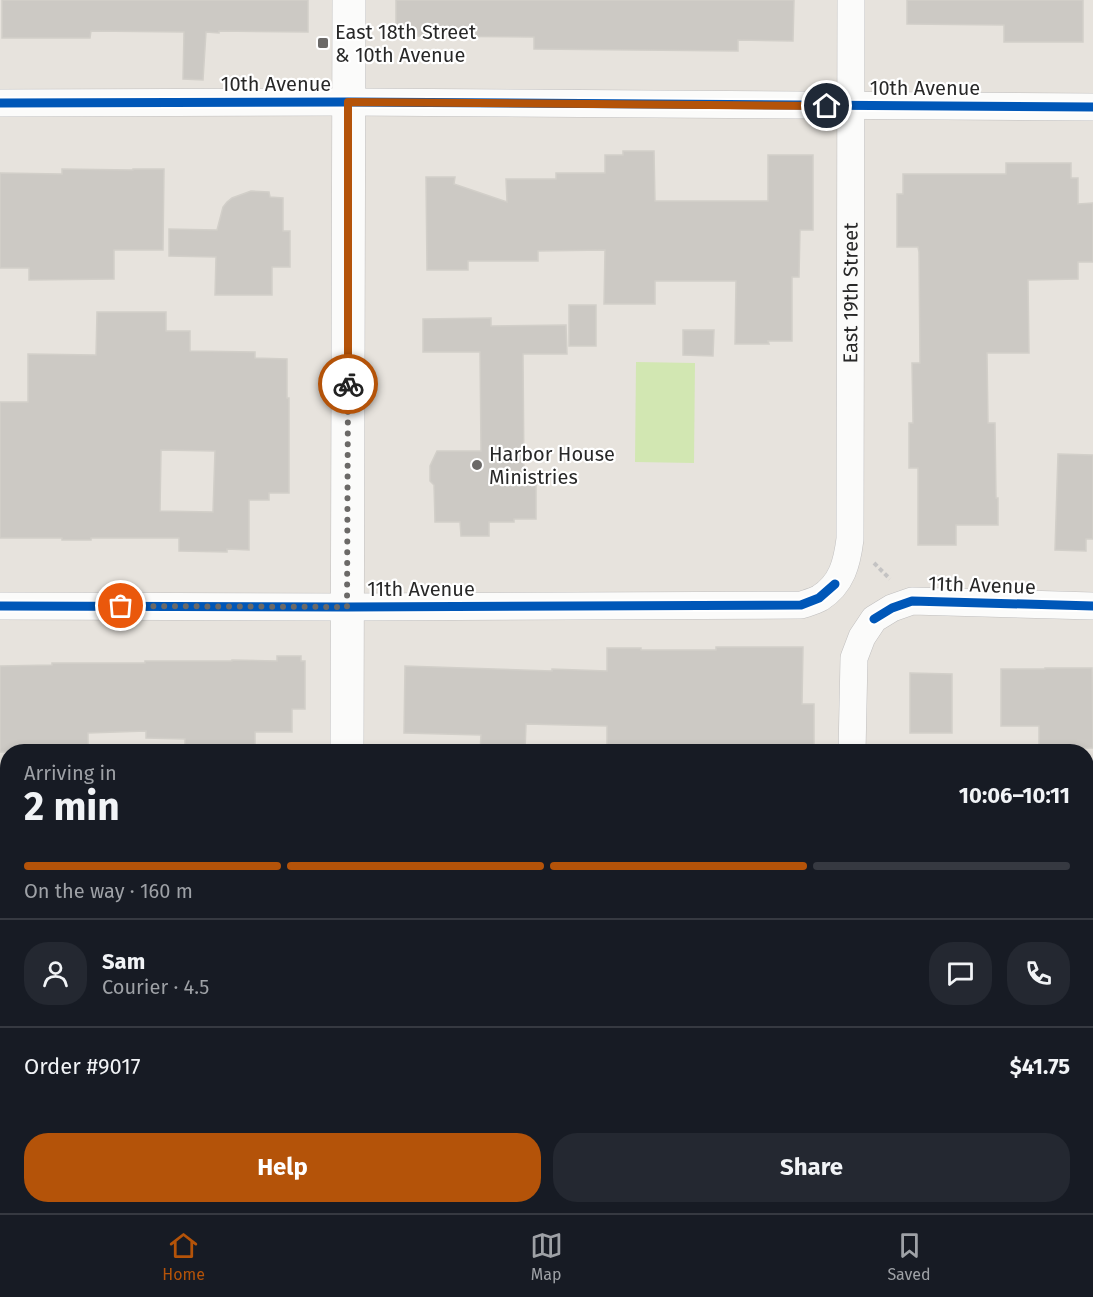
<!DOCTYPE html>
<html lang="en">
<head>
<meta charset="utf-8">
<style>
  :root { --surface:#171b24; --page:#242831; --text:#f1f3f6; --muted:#9ea1a6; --line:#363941; --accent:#b45309 }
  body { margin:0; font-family:"Fira Sans",sans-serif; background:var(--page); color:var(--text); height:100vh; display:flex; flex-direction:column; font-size:22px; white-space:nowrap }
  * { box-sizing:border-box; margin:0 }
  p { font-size:20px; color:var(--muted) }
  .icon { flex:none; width:33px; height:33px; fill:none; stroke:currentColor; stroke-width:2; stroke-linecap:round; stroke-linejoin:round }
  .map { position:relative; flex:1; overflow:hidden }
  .drawer { position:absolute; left:0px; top:744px; width:1094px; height:470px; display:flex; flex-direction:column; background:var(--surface); border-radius:24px 24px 0 0; box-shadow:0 3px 9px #0003 }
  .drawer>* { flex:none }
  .pin { position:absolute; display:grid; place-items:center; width:51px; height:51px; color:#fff; margin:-26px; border:3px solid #fff; border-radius:50%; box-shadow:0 2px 6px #0007 }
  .courier { position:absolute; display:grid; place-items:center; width:60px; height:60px; margin:-30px; border:4px solid #b45309; border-radius:50%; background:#fff; color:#222; box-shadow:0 2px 8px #0007 }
  .overview em { font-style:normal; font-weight:700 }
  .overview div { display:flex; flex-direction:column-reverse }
  .overview { display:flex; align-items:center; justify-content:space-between; height:102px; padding:0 24px }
  h1 { font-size:39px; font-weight:700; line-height:45px }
  .bar { display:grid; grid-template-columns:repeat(4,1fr); gap:9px 6px; align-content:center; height:72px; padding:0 24px }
  .bar i { height:8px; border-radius:4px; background:var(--line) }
  .bar .current { background:var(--accent) }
  .bar p { grid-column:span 4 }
  .line { display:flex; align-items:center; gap:15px; padding:0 24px; border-top:2px solid var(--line) }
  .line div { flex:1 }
  .round { display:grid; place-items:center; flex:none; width:63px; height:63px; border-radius:24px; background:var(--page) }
  .cta { display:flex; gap:12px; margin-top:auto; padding:12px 24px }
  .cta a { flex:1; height:69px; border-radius:24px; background:var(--accent); color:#fff; font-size:24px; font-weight:700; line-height:69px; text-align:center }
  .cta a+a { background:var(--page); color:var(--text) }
  .menu { display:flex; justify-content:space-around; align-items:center; height:84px; border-top:2px solid var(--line); background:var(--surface); font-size:16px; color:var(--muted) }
  .menu a { display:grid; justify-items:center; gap:3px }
  .menu .current { color:var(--accent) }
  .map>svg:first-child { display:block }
  .pitch { fill:#d2e7b2 }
  .building { fill:#ccc9c4; stroke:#d2cfc9; stroke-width:1.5; fill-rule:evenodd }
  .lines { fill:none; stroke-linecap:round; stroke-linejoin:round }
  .minor-casing { stroke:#c0bfbf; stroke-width:28 }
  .tertiary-casing { stroke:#c0bfbf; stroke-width:34 }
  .path { stroke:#c4c3c3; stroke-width:4; stroke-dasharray:4.5 3; stroke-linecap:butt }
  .minor { stroke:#fbfbfa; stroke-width:27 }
  .tertiary { stroke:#fbfbfa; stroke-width:33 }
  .cycleway-casing { stroke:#fff; stroke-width:13 }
  .cycleway { stroke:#0057b8; stroke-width:9 }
  .done { stroke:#6b6967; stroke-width:6; stroke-dasharray:0 10.8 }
  .route { stroke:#b45309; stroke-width:8 }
  .poi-dot { fill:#6b6967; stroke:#fff; stroke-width:2 }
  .labels { text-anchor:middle; stroke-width:4.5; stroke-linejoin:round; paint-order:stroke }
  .poi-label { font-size:20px; fill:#282828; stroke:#fff; text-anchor:start }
  .street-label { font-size:20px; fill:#282828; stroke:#fff }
</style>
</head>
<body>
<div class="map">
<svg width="1093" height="1213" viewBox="0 0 1093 1213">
  <rect width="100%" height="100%" fill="#e7e3dd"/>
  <polygon class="pitch" points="636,362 695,363 694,463 635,462"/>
  <g class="building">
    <polygon points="2,0 308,0 308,32 219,31 219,33 206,32 203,80 183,79 184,32 91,31 90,38 2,38"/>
    <polygon points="396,0 794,0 793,41 738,40 738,51 534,49 534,37 396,36"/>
    <polygon points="907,0 1083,0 1083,42 1004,42 1004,25 907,24"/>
    <polygon points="623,151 654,151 655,201 768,201 768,155 813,155 813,230 800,230 799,277 792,277 792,341 768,341 769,344 735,344 736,281 655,281 655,304 604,304 605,250 538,251 538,261 468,261 468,270 427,270 426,177 455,177 454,184 507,202 506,179 556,179 556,173 605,173 605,155 623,155"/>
    <polygon points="1006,163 1071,163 1071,178 1078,178 1078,204 1093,203 1093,262 1078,262 1078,279 1028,280 1029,353 987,353 988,423 995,423 996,498 998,498 998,525 956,525 956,545 918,545 918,468 909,468 909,423 913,423 912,363 920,363 919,252 918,247 897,247 897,194 903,194 903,174 1006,174"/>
    <polygon points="62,169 133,170 133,169 164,169 163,250 114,250 114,279 29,280 29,268 0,268 0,173 62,174"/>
    <polygon points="251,191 269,192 270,197 283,198 283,231 290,231 290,267 272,267 272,295 215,295 216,257 169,256 169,229 217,230 223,207 227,202 232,198"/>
    <rect x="569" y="305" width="27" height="41"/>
    <path d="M97,312H166V331H190V351L255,352V358L287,359V398H289V493H269V500H249V550L227,549V552L179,551V538H91V540H62V538H0V402H28V354L96,355ZM161,450L215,451L213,512L160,511Z"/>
    <polygon points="491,318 491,326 566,325 567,354 523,354 524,479 536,479 536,519 514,519 514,522 489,522 489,536 461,536 460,522 435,522 434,485 430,481 430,466 437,451 481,451 480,352 423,352 423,319"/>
    <polygon points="683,330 714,330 713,356 683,355"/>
    <polygon points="1058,454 1093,455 1093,539 1086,539 1086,551 1055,550"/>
    <polygon points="716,647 803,647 802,704 814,704 814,752 607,752 607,726 526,724 525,752 480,752 481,735 404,733 405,666 552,671 552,669 607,671 607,648 641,648 641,650 716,650"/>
    <polygon points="277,656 301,656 301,661 305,661 305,709 292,709 292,732 255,732 255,752 185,752 185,739 146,738 146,731 88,733 88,752 0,752 0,666 52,665 52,663 145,663 145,661 232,661 232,660 277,661"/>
    <polygon points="1045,668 1092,668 1093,748 1039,748 1039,726 1001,726 1001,669 1045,669"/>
    <polygon points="910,673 952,674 952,733 910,733"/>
  </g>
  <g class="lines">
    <defs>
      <g id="minor">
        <polyline points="0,103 348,102 1093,107"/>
        <path id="s1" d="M0,606L347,607L801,605C807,603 815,601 820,598C842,584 847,563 850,539L851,0"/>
        <polyline points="852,752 854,658 862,637 874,619 892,608 912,601 1093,606"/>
        <polyline points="848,1213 848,1206"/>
      </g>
      <g id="tertiary">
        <polyline points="347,752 349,0"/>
        <polyline points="0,1112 8,1112"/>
        <polyline points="1086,1112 1093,1112"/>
        <polyline points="346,1213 346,1206"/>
      </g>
    </defs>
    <use href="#minor" class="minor-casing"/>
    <use href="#tertiary" class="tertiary-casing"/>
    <polyline class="path" points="874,563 890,579"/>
    <use href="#minor" class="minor"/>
    <use href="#tertiary" class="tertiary"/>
    <defs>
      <g id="cycleway">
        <polyline points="0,103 348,102 1093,107"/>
        <polyline points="0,606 347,607 801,605 819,598 835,584"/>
        <polyline points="874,619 892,608 912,601 1093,606"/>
      </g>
    </defs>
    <use href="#cycleway" class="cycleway-casing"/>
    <use href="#cycleway" class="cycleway"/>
  </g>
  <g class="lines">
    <polyline class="done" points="121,606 347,607 348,384"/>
    <polyline class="route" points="348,384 348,102 827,106"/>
  </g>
  <g class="poi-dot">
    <rect x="317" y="37" width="12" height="12" rx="3"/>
    <circle cx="477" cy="465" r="6"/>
  </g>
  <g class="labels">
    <g class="poi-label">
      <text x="335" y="39">East 18th Street<tspan x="335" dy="23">&amp; 10th Avenue</tspan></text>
      <text x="489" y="461">Harbor House<tspan x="489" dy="23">Ministries</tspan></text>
    </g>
    <g class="street-label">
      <text x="276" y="91">10th Avenue</text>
      <text x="925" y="95">10th Avenue</text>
      <text dy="7" stroke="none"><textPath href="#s1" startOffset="1136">East 19th Street</textPath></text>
      <text transform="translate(982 585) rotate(2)" y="7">11th Avenue</text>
      <text x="421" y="596">11th Avenue</text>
    </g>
  </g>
</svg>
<div class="pin" style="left:121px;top:606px;background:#ea580c"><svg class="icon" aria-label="bag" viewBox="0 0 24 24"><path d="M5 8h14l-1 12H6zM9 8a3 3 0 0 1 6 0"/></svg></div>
<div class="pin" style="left:827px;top:106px;background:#1f2937"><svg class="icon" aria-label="home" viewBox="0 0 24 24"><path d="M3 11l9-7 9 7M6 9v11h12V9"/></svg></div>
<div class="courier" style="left:348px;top:384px"><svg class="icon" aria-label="bike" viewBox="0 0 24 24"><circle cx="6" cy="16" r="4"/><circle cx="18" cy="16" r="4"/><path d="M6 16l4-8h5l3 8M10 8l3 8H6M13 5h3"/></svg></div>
<section class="drawer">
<div class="overview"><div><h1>2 min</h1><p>Arriving in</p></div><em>10:06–10:11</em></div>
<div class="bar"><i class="current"></i><i class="current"></i><i class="current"></i><i></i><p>On the way · 160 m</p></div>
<div class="line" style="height:108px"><a class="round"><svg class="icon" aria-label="person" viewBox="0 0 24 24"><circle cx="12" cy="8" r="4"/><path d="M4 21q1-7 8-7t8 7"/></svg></a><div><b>Sam</b><p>Courier · 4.5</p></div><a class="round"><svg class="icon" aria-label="chat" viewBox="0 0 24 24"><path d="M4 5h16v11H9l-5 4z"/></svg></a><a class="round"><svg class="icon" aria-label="phone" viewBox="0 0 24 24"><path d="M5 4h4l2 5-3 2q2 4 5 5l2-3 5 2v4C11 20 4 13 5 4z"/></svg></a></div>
<div class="line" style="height:78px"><div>Order #9017</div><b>$41.75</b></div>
<div class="cta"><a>Help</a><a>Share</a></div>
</section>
</div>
<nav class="menu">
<a class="current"><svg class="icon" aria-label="home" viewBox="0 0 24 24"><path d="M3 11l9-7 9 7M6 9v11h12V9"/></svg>Home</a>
<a><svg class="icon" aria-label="map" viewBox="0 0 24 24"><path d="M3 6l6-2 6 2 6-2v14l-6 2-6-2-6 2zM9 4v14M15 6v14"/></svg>Map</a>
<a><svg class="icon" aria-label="saved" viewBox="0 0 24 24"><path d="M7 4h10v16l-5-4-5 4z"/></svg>Saved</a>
</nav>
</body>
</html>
